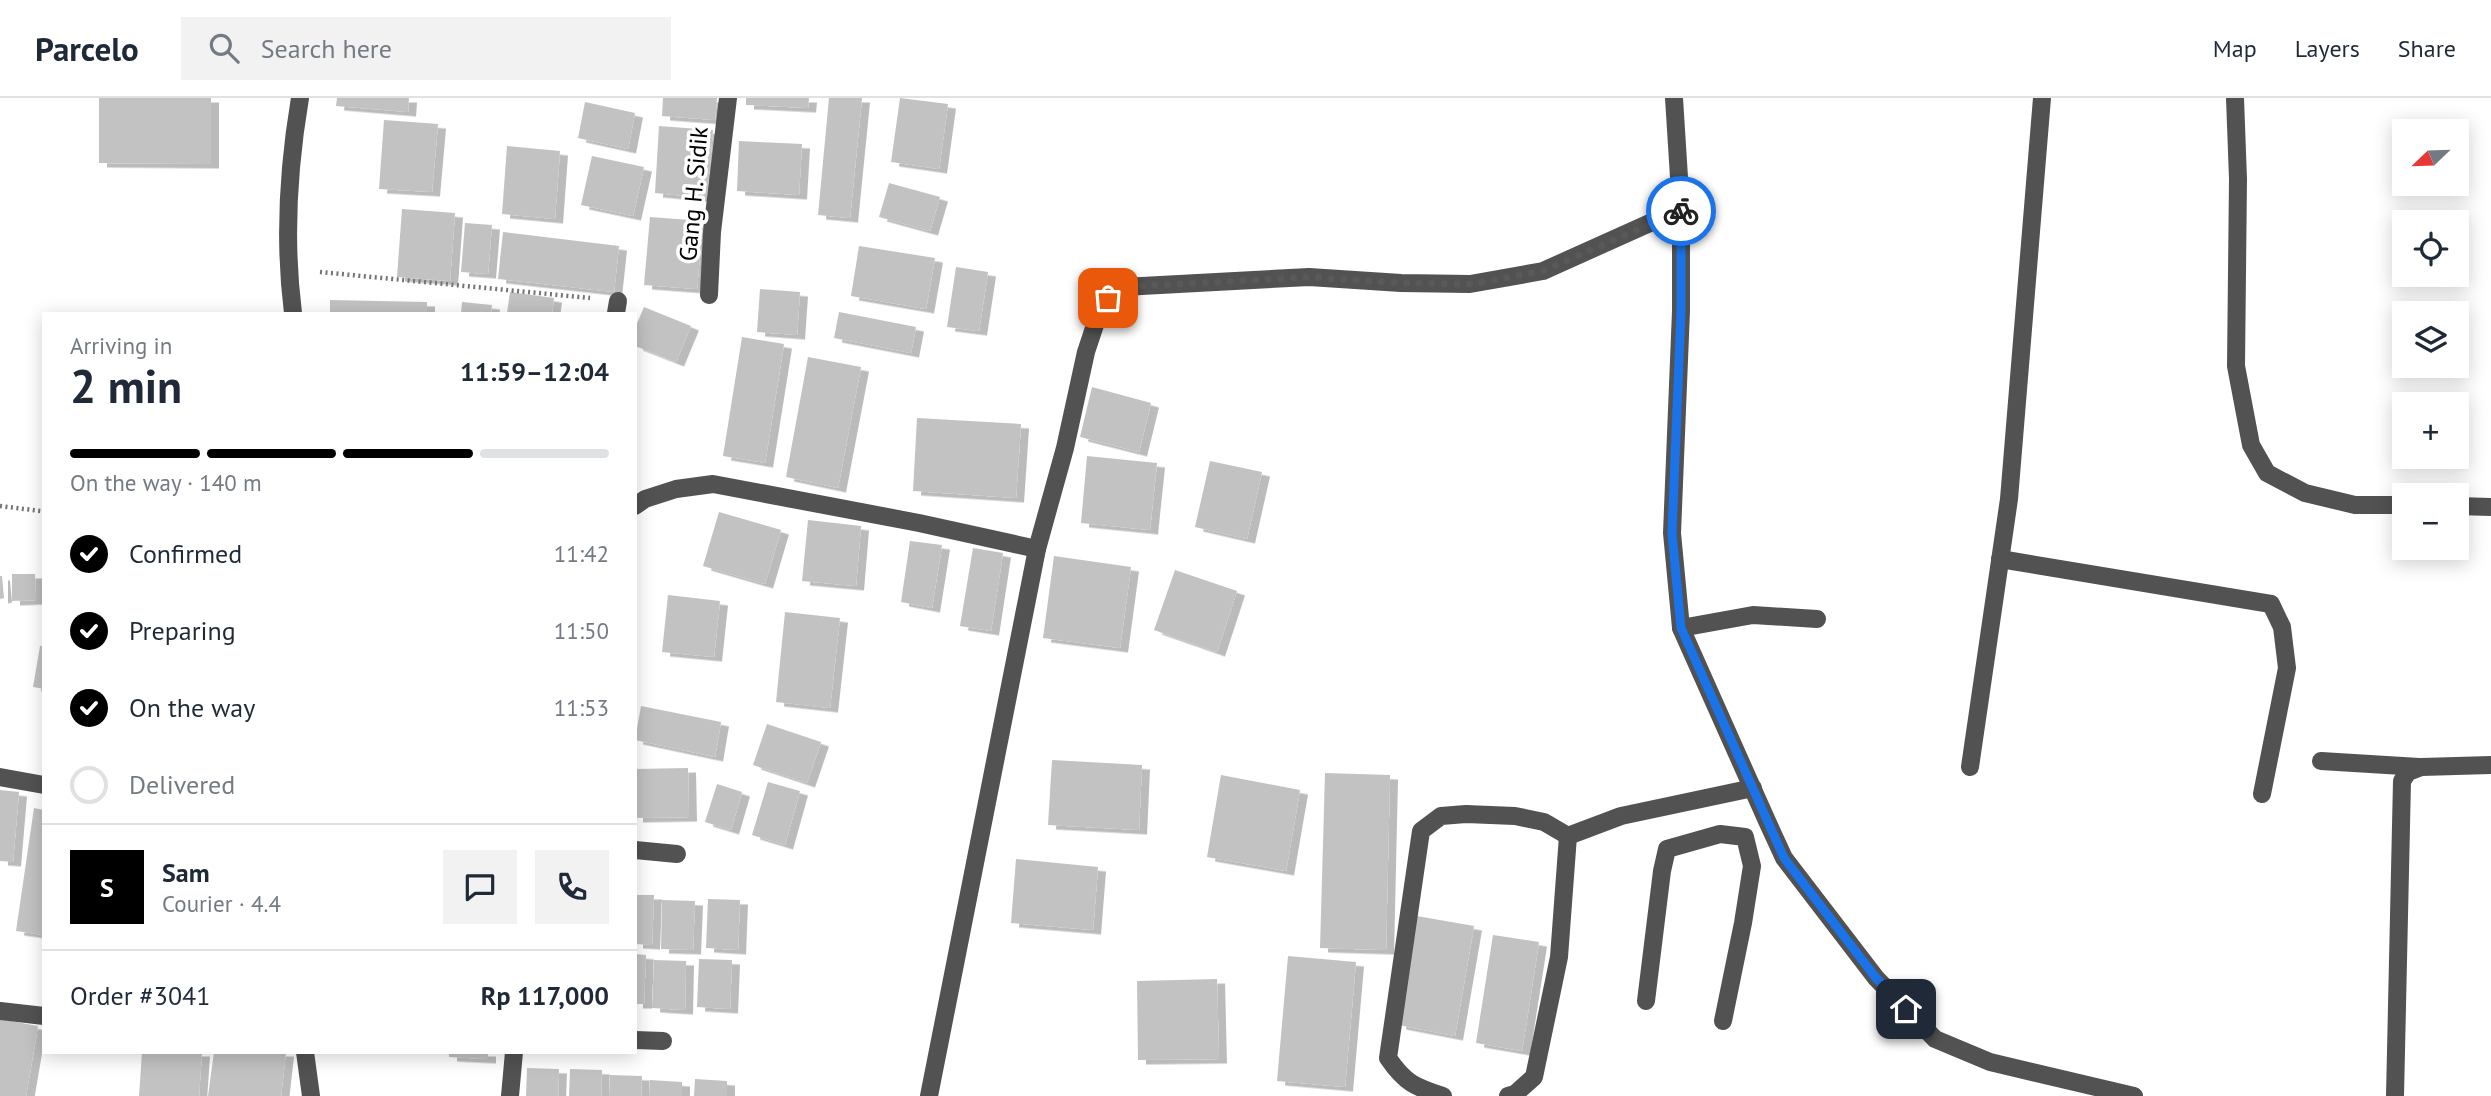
<!DOCTYPE html>
<html lang="en">
<head>
<meta charset="utf-8">
<style>
  :root { --surface:#fff; --page:#f2f2f3; --text:#1f2937; --muted:#747a83; --line:#e0e1e3; --accent:#000 }
  body { margin:0; font-family:"PT Sans",sans-serif; background:var(--page); color:var(--text); height:100vh; display:flex; flex-direction:column; font-size:26px; white-space:nowrap }
  * { box-sizing:border-box; margin:0 }
  p { font-size:23px; color:var(--muted) }
  .icon { flex:none; width:38px; height:38px; fill:none; stroke:currentColor; stroke-width:2; stroke-linecap:round; stroke-linejoin:round }
  .map { position:relative; flex:1; overflow:hidden }
  .side { position:absolute; left:42px; top:214px; width:595px; height:742px; display:flex; flex-direction:column; background:var(--surface); border-radius:0px; box-shadow:0 4px 18px #0003 }
  .side>* { flex:none }
  .needle { width:46px; rotate:247deg }
  .fabs { position:absolute; left:2392px; top:21px; display:grid; gap:14px }
  .fabs a { display:grid; place-items:center; width:77px; height:77px; border-radius:0px; background:var(--surface); box-shadow:0 4px 18px #0003; font-size:35px }
  .pin { position:absolute; display:grid; place-items:center; width:60px; height:60px; color:#fff; margin:-30px; border-radius:14px; box-shadow:0 4px 10px #0006 }
  .courier { position:absolute; display:grid; place-items:center; width:70px; height:70px; margin:-35px; border:5px solid #1a73e8; border-radius:50%; background:#fff; color:#222; box-shadow:0 2px 9px #0007 }
  .headline em { font-style:normal; font-weight:600 }
  .headline div { display:flex; flex-direction:column-reverse }
  .headline { display:flex; align-items:center; justify-content:space-between; height:119px; padding:0 28px }
  h1 { font-size:46px; font-weight:600; line-height:52px }
  .bar { display:grid; grid-template-columns:repeat(4,1fr); gap:10px 7px; align-content:center; height:84px; padding:0 28px }
  .bar i { height:9px; border-radius:5px; background:var(--line) }
  .bar .active { background:var(--accent) }
  .bar p { grid-column:span 4 }
  .line { display:flex; align-items:center; gap:18px; padding:0 28px; border-top:2px solid var(--line) }
  .line div { flex:1 }
  .round { display:grid; place-items:center; flex:none; width:74px; height:74px; border-radius:0px; background:var(--page) }
  ol { padding:0 28px; list-style:none }
  li { display:flex; align-items:center; gap:21px; height:77px }
  li p { margin-inline-start:auto }
  li .icon { padding:7px; border-radius:50%; background:var(--accent); color:#fff; stroke-width:4 }
  li:last-child { color:var(--muted) }
  li i { width:38px; height:38px; border:4px solid var(--line); border-radius:50% }
  header { display:flex; align-items:center; gap:42px; box-sizing:border-box; height:98px; padding:0 35px; background:var(--surface); border-bottom:2px solid var(--line) }
  header strong { font-size:33px }
  nav { display:flex; gap:38px; margin-inline-start:auto; font-size:24px }
  .search { width:490px; height:63px; background:var(--page); display:flex; align-items:center; gap:18px; box-sizing:border-box; padding:0 24px; border-radius:0px; color:var(--muted); font-size:26px }
  .map>svg:first-child { display:block }
  .building { fill:#c2c2c2; filter:url(#shadow) }
  .lines { fill:none; stroke-linecap:round; stroke-linejoin:round }
  .path { stroke:#747474; stroke-width:4.5; stroke-dasharray:2 3.5; stroke-linecap:butt }
  .minor { stroke:#525252; stroke-width:18 }
  .done { stroke:#595959; stroke-width:7; stroke-dasharray:0 12.6 }
  .route { stroke:#1a73e8; stroke-width:9 }
  .labels { text-anchor:middle; stroke-width:7; stroke-linejoin:round; paint-order:stroke }
  .street-label { font-size:24px; fill:#000; stroke:#fff }
</style>
</head>
<body>
<header>
<strong>Parcelo</strong>
<div class="search"><svg class="icon" aria-label="search" viewBox="0 0 24 24"><circle cx="10" cy="10" r="6"/><path d="M15 15l6 6"/></svg>Search here</div>
<nav><a>Map</a><a>Layers</a><a>Share</a></nav>
</header>
<div class="map">
<svg width="2491" height="998" viewBox="0 0 2491 998">
  <defs>
    <filter id="shadow"><feDropShadow dx="8" dy="4.5" stdDeviation="0" flood-color="#0004"/></filter>
  </defs>
  <rect width="100%" height="100%" fill="#fff"/>
  <g class="building">
    <polygon points="99,0 211,0 211,66 99,65"/>
    <polygon points="337,0 409,0 408,14 336,8"/>
    <polygon points="663,0 717,0 715,22 662,18"/>
    <polygon points="746,0 809,0 808,10 746,7"/>
    <polygon points="829,0 862,0 850,120 818,117"/>
    <polygon points="900,0 948,6 939,71 891,64"/>
    <polygon points="585,4 635,15 628,51 578,40"/>
    <polygon points="384,22 438,26 432,94 379,91"/>
    <polygon points="659,28 713,32 707,100 655,95"/>
    <polygon points="739,43 802,46 799,97 737,93"/>
    <polygon points="507,48 560,53 555,121 502,116"/>
    <polygon points="592,58 644,69 633,118 581,107"/>
    <polygon points="889,85 940,99 930,133 879,119"/>
    <polygon points="402,111 455,115 450,183 397,179"/>
    <polygon points="650,119 703,123 697,191 644,187"/>
    <polygon points="465,125 492,127 488,176 461,174"/>
    <polygon points="503,134 619,148 614,194 498,181"/>
    <polygon points="859,148 935,160 926,211 851,198"/>
    <polygon points="956,169 988,174 979,233 947,229"/>
    <polygon points="760,191 800,194 797,237 757,234"/>
    <polygon points="510,194 554,200 552,215 507,215"/>
    <polygon points="330,202 427,204 427,215 330,215"/>
    <polygon points="462,204 492,207 491,215 461,215"/>
    <polygon points="644,209 691,228 676,264 635,248 635,230"/>
    <polygon points="839,214 916,229 911,255 834,240"/>
    <polygon points="742,239 784,246 765,365 723,358"/>
    <polygon points="808,259 861,269 838,390 786,379"/>
    <polygon points="1092,289 1151,305 1139,354 1080,339"/>
    <polygon points="917,320 1021,326 1016,400 913,393"/>
    <polygon points="1087,358 1157,365 1150,432 1081,425"/>
    <polygon points="1210,363 1262,374 1247,441 1195,429"/>
    <polygon points="719,414 781,432 765,486 703,468"/>
    <polygon points="808,422 861,428 856,488 802,483"/>
    <polygon points="910,443 942,447 932,510 901,504"/>
    <polygon points="973,450 1003,455 991,533 960,528"/>
    <polygon points="1054,458 1131,469 1120,550 1043,540"/>
    <polygon points="1175,472 1237,493 1217,554 1154,532"/>
    <polygon points="12,476 35,476 36,502 12,503"/>
    <polygon points="0,478 2,478 4,500 0,501"/>
    <polygon points="668,497 720,503 714,559 662,554"/>
    <polygon points="785,514 840,520 830,610 776,604"/>
    <polygon points="40,548 44,548 44,591 33,589"/>
    <polygon points="641,608 721,624 715,659 635,642"/>
    <polygon points="767,626 821,644 807,685 753,667"/>
    <polygon points="1052,662 1142,667 1139,732 1048,727"/>
    <polygon points="688,670 689,719 635,720 635,671"/>
    <polygon points="1325,675 1390,677 1386,852 1320,850"/>
    <polygon points="1221,677 1300,692 1286,773 1207,759"/>
    <polygon points="768,684 800,693 785,747 752,737"/>
    <polygon points="717,686 742,694 731,732 705,724"/>
    <polygon points="0,692 19,694 13,764 0,763"/>
    <polygon points="34,710 44,712 44,837 16,833"/>
    <polygon points="1016,761 1098,769 1093,832 1011,825"/>
    <polygon points="635,797 654,797 652,847 635,846"/>
    <polygon points="708,801 740,802 738,852 706,850"/>
    <polygon points="662,802 695,803 693,852 661,851"/>
    <polygon points="1417,818 1474,828 1455,938 1398,927"/>
    <polygon points="1493,837 1539,844 1522,953 1476,945"/>
    <polygon points="635,856 646,857 644,906 635,906"/>
    <polygon points="1288,858 1356,864 1345,989 1277,983"/>
    <polygon points="699,861 732,862 730,911 697,909"/>
    <polygon points="654,862 686,863 685,912 652,910"/>
    <polygon points="1217,881 1219,961 1138,962 1137,883"/>
    <polygon points="0,921 38,928 26,998 0,998"/>
    <polygon points="142,954 202,954 199,998 139,998"/>
    <polygon points="214,954 286,954 281,998 208,998"/>
    <polygon points="449,954 488,954 488,961 449,959"/>
    <polygon points="527,970 559,971 558,998 526,998"/>
    <polygon points="570,971 602,972 601,998 569,998"/>
    <polygon points="610,977 642,978 641,998 609,998"/>
    <polygon points="695,981 727,983 727,998 694,998"/>
    <polygon points="650,982 682,984 682,998 649,998"/>
  </g>
  <g class="lines">
    <g class="path">
      <polyline points="320,174 590,200"/>
      <polyline points="0,408 41,413"/>
    </g>
    <g class="minor">
      <polyline points="1674,0 1681,111 1681,213 1672,435 1681,530 1767,723 1784,760 1876,880 1935,941 1990,964 2134,998"/>
      <polyline points="2235,0 2238,81 2236,268 2251,347 2267,375 2305,395 2355,407 2404,407"/>
      <polyline points="709,197 712,134 728,0"/>
      <path d="M293,215C284,144 288,71 300,0"/>
      <polyline points="616,215 618,203"/>
      <polyline points="635,408 645,401 676,391 713,386 919,425 1037,451"/>
      <polyline points="2457,408 2491,409"/>
      <polyline points="2000,461 2271,506 2282,529 2287,570 2262,696"/>
      <polyline points="1681,530 1753,517 1817,521"/>
      <polyline points="2321,663 2419,669"/>
      <polyline points="1970,669 2009,401 2042,0"/>
      <polyline points="0,679 44,687"/>
      <polyline points="635,752 677,756"/>
      <polyline points="1646,903 1662,773 1667,751 1720,736 1745,739 1752,768 1743,825 1723,923"/>
      <polyline points="0,913 44,918"/>
      <polyline points="635,942 663,943"/>
      <polyline points="305,954 311,998"/>
      <polyline points="510,998 514,954"/>
      <polyline points="929,998 1037,451 1065,350 1086,254 1098,218 1108,200 1123,189 1309,179 1401,185 1470,186 1543,173 1681,111"/>
      <path d="M1443,998C1415,989 1405,985 1388,960L1421,733L1441,718L1466,716L1515,718L1544,724L1568,738"/>
      <polyline points="1508,998 1515,996 1534,979 1559,859 1568,738 1621,718 1753,690"/>
      <polyline points="2395,998 2402,683 2408,674 2421,669 2491,667"/>
    </g>
  </g>
  <g class="lines">
    <polyline class="done" points="1108,200 1124,189 1309,179 1401,185 1470,186 1543,173 1681,113"/>
    <polyline class="route" points="1681,113 1681,213 1672,435 1681,530 1784,760 1876,880 1906,911"/>
  </g>
  <g class="labels">
    <g class="street-label">
      <text transform="translate(694 96) rotate(-85)" y="8">Gang H. Sidik</text>
    </g>
  </g>
</svg>
<div class="fabs">
<a><svg class="needle" viewBox="-14 -14 28 28"><path d="M0-13l5 13h-10z" fill="#e53935"/><path d="M0 13l5-13h-10z" fill="#747a83"/></svg></a>
<a><svg class="icon" aria-label="locate" viewBox="0 0 24 24"><circle cx="12" cy="12" r="6"/><path d="M12 2v4M12 18v4M2 12h4M18 12h4"/></svg></a>
<a><svg class="icon" aria-label="layers" viewBox="0 0 24 24"><path d="M12 4l9 5-9 5-9-5zM3 14l9 5 9-5"/></svg></a>
<a>+</a>
<a>−</a>
</div>
<div class="pin" style="left:1108px;top:200px;background:#ea580c"><svg class="icon" aria-label="bag" viewBox="0 0 24 24"><path d="M5 8h14l-1 12H6zM9 8a3 3 0 0 1 6 0"/></svg></div>
<div class="pin" style="left:1906px;top:911px;background:#1f2937"><svg class="icon" aria-label="home" viewBox="0 0 24 24"><path d="M3 11l9-7 9 7M6 9v11h12V9"/></svg></div>
<div class="courier" style="left:1681px;top:113px"><svg class="icon" aria-label="bike" viewBox="0 0 24 24"><circle cx="6" cy="16" r="4"/><circle cx="18" cy="16" r="4"/><path d="M6 16l4-8h5l3 8M10 8l3 8H6M13 5h3"/></svg></div>
<section class="side">
<div class="headline"><div><h1>2 min</h1><p>Arriving in</p></div><em>11:59–12:04</em></div>
<div class="bar"><i class="active"></i><i class="active"></i><i class="active"></i><i></i><p>On the way · 140 m</p></div>
<ol>
<li><svg class="icon" aria-label="check" viewBox="0 0 24 24"><path d="M5 12l5 5 9-10"/></svg>Confirmed<p>11:42</p></li>
<li><svg class="icon" aria-label="check" viewBox="0 0 24 24"><path d="M5 12l5 5 9-10"/></svg>Preparing<p>11:50</p></li>
<li><svg class="icon" aria-label="check" viewBox="0 0 24 24"><path d="M5 12l5 5 9-10"/></svg>On the way<p>11:53</p></li>
<li><i></i>Delivered</li>
</ol>
<div class="line" style="height:126px"><b class="round" style="background:var(--accent);color:#fff">S</b><div><b>Sam</b><p>Courier · 4.4</p></div><a class="round"><svg class="icon" aria-label="chat" viewBox="0 0 24 24"><path d="M4 5h16v11H9l-5 4z"/></svg></a><a class="round"><svg class="icon" aria-label="phone" viewBox="0 0 24 24"><path d="M5 4h4l2 5-3 2q2 4 5 5l2-3 5 2v4C11 20 4 13 5 4z"/></svg></a></div>
<div class="line" style="height:91px"><div>Order #3041</div><b>Rp 117,000</b></div>
</section>
</div>
</body>
</html>
